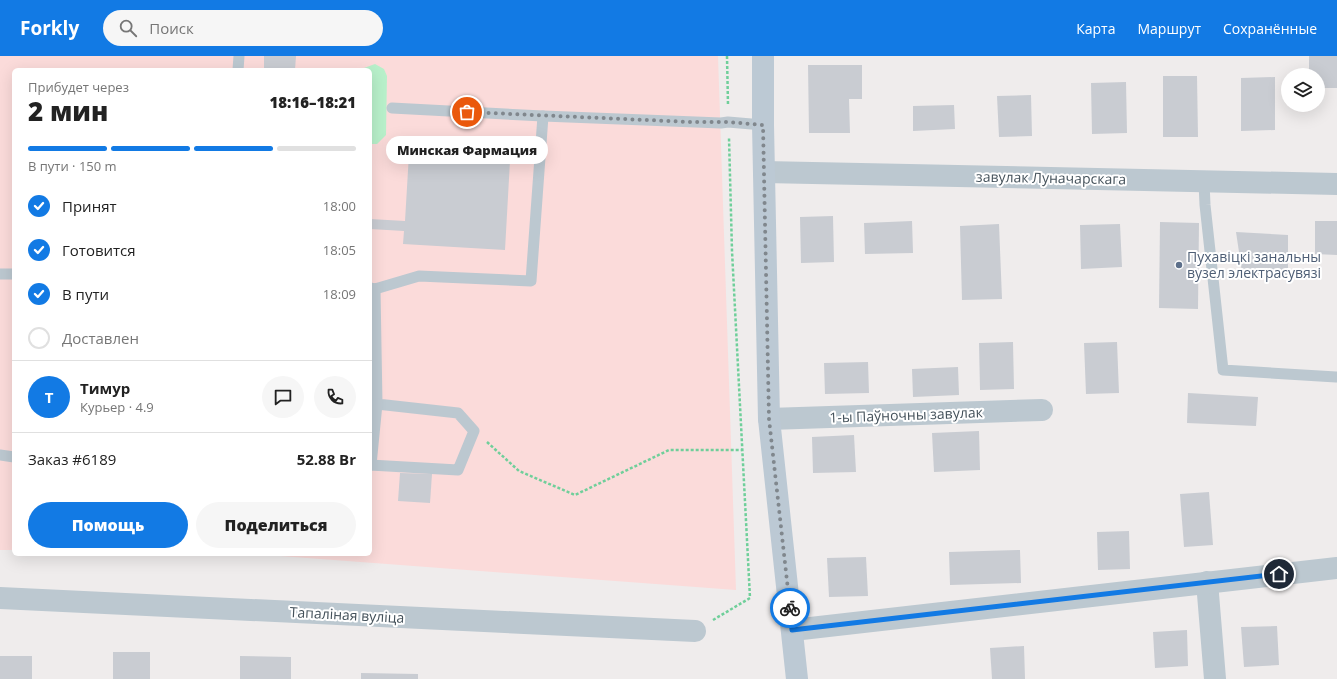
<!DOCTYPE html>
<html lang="ru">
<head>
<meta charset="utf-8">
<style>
  :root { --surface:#fff; --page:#f6f6f6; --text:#222; --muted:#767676; --line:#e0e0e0; --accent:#127ae4 }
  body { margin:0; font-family:"Open Sans",sans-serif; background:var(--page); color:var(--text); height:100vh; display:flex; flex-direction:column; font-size:15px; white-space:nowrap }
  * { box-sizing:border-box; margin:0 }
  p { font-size:13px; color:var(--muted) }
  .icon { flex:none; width:22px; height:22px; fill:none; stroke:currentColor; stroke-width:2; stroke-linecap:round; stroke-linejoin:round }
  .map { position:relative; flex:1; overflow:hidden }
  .panel { position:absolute; left:12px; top:12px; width:360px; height:488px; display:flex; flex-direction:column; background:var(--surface); border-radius:6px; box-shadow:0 4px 16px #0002 }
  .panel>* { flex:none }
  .fabs { position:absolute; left:1281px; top:12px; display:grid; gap:8px }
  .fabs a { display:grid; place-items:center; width:44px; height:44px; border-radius:50%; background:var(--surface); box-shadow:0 4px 16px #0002; font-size:20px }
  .pin { position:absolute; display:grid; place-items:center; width:34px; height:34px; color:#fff; margin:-17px; border:2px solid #fff; border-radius:50%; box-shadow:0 1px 4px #0007 }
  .courier { position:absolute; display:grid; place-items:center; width:40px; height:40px; margin:-20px; border:3px solid #127ae4; border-radius:50%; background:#fff; color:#222; box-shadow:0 1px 5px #0007 }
  .bubble { position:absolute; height:28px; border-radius:14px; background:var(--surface); box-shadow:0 4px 16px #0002; font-size:13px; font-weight:800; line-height:28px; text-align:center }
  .overview em { font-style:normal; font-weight:800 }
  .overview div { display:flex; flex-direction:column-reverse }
  .overview { display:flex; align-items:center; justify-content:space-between; height:68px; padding:0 16px }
  h1 { font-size:26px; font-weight:800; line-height:30px }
  .bar { display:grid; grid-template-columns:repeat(4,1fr); gap:6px 4px; align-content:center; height:48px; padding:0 16px }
  .bar i { height:5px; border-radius:3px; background:var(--line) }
  .bar .on { background:var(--accent) }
  .bar p { grid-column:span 4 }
  .line { display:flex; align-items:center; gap:10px; padding:0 16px; border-top:1px solid var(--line) }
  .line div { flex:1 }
  .round { display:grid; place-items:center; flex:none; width:42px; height:42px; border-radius:21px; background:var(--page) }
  ol { padding:0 16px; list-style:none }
  li { display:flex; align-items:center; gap:12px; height:44px }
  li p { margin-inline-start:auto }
  li .icon { padding:4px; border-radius:50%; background:var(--accent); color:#fff; stroke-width:4 }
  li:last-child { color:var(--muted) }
  li i { width:22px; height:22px; border:2px solid var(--line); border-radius:50% }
  .primary-button { display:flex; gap:8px; margin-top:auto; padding:8px 16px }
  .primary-button a { flex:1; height:46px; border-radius:24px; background:var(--accent); color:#fff; font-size:16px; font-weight:800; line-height:46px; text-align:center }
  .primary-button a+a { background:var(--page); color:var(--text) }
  header { display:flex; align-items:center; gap:24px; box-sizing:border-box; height:56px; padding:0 20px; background:var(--accent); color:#fff }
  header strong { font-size:19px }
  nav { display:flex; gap:22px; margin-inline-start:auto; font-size:14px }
  .search { width:280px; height:36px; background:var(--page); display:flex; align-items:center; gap:10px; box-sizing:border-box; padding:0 14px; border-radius:22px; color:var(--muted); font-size:15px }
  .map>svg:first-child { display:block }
  .medical { fill:#fbdbda }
  .green { fill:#b8f0ca }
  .building { fill:#c9ccd2 }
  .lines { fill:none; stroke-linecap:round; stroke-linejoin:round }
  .path { stroke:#6fcf9a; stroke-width:2.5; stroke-dasharray:3 2; stroke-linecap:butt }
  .service { stroke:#bcc8d0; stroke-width:11 }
  .minor { stroke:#bcc8d0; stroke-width:22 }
  .secondary { stroke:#bcc9d4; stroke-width:22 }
  .done { stroke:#80878d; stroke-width:4; stroke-dasharray:0 7.2 }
  .route { stroke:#127ae4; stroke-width:5 }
  .service-dot { fill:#5c6f8a; stroke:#fff; stroke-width:1.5 }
  .labels { text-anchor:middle; stroke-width:4; stroke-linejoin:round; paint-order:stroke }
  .street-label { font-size:14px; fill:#44515a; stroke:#fff }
  .service-label { font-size:14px; fill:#4e5e75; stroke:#fff; text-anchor:start }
</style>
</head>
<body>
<header>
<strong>Forkly</strong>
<div class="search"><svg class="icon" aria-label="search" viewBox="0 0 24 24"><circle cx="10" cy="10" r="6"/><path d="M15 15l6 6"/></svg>Поиск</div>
<nav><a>Карта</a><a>Маршрут</a><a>Сохранённые</a></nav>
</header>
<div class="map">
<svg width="1337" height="623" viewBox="0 0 1337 623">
  <rect width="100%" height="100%" fill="#efecec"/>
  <polygon class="medical" points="0,0 718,0 736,534 253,498 370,498 370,14 14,14 14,494 0,494"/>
  <polygon class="green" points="375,8 384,13 387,20 386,79 377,88 370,88 370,14 362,14 364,12"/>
  <g class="building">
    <polygon points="264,0 296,0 295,14 264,14"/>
    <polygon points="1309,0 1337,0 1337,32 1318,32 1318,19 1309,19"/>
    <polygon points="808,9 862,9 862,43 849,43 850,77 809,77"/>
    <polygon points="1163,20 1197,20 1198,81 1163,81"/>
    <polygon points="1275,21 1275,74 1241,75 1241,22"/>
    <polygon points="1126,26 1127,77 1092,78 1091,27"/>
    <polygon points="1031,39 1032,80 999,81 997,40"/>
    <polygon points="954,49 955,73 913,75 913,50"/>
    <polygon points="410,81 511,87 505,194 403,188 404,175 370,173 370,163 405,165"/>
    <polygon points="833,160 834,206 801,207 800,161"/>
    <polygon points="912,165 913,197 865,198 864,167"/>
    <polygon points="1315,165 1337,165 1337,199 1315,198"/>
    <polygon points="1160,166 1199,167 1198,253 1159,252"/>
    <polygon points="999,168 1002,243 962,244 960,170"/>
    <polygon points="1120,168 1122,211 1081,213 1080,169"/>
    <polygon points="1236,176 1288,179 1288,221 1242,216"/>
    <polygon points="1013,286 1014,333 980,334 979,287"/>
    <polygon points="1117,286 1119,337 1086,338 1084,287"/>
    <polygon points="868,306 869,337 825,338 824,307"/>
    <polygon points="958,311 959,339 913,341 912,313"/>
    <polygon points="1188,337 1258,341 1256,370 1187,367"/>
    <polygon points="979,375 980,414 934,416 932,377"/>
    <polygon points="854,379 856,416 813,417 812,381"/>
    <polygon points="400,417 432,418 430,447 398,445"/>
    <polygon points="1209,436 1213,489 1184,491 1180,438"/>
    <polygon points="1129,475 1130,513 1098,514 1097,476"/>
    <polygon points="1020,494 1021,527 950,529 949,496"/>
    <polygon points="866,501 868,540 829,541 827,502"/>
    <polygon points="1277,570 1279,609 1244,611 1241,571"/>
    <polygon points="1187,574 1188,610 1155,612 1153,576"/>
    <polygon points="1024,590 1025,623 992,623 990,592"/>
    <rect x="113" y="596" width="37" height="27"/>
    <rect x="0" y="600" width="32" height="23"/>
    <polygon points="240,600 291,601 291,623 240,623"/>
    <polygon points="361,617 418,618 418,623 361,623"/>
  </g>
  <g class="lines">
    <g class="path">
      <polyline points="727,0 728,49"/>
      <polyline points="487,386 519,415 575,439 669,394 742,394"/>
      <polyline points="713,564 750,542 732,195 729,82"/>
    </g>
    <g class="service">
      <polyline points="238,14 239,0"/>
      <polyline points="392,52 543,60 721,67 728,66 763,69"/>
      <polyline points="1204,126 1205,149 1223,314 1336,321"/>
      <polyline points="0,218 14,218"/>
      <polyline points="370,232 375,233 419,220 531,225 543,60"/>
      <polyline points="0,399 14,401"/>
      <polyline points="370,409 458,414 474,375 458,357 377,348 375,233"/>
      <polyline points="371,409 377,348"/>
    </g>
    <g class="minor">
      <polyline points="764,116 1337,128"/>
      <polyline points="769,363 1042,354"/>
      <polyline points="1207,526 1215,623"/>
      <polyline points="0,542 695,575"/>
      <polyline points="793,574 1337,512"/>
    </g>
    <polyline class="secondary" points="763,0 763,69 769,363 797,623"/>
  </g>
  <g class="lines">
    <polyline class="done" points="467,56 691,66 728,66 763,69 769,363 790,552"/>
    <polyline class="route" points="790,552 792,574 1279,518"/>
  </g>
  <circle class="service-dot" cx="1179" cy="209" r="4"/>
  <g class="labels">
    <g class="street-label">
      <text transform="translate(1051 122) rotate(1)" y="5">завулак Луначарскага</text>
      <text transform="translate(906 359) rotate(-2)" y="5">1-ы Паўночны завулак</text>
      <text transform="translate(347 559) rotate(3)" y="5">Тапаліная вуліца</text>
    </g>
    <g class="service-label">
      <text x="1187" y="206">Пухавіцкі занальны<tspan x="1187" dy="16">вузел электрасувязі</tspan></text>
    </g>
  </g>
</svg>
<div class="fabs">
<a><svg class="icon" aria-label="layers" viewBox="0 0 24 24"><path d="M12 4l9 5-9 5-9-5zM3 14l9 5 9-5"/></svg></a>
</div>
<div class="pin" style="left:467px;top:56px;background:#ea580c"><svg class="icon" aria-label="bag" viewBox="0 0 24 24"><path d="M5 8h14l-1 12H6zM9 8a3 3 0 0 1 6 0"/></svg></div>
<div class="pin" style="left:1279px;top:518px;background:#1f2937"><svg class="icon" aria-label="home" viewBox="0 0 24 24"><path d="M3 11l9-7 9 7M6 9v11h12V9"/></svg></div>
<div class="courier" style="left:790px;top:552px"><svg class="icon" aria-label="bike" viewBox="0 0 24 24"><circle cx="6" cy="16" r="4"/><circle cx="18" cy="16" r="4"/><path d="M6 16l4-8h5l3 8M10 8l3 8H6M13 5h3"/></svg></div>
<div class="bubble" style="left:386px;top:80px;width:162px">Минская Фармация</div>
<section class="panel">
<div class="overview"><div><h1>2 мин</h1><p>Прибудет через</p></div><em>18:16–18:21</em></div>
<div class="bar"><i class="on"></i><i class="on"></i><i class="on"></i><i></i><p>В пути · 150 m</p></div>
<ol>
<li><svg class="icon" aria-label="check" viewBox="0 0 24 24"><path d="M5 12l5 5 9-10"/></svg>Принят<p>18:00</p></li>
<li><svg class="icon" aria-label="check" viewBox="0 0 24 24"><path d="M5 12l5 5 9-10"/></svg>Готовится<p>18:05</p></li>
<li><svg class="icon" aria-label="check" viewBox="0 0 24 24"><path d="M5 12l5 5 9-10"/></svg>В пути<p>18:09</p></li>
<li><i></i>Доставлен</li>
</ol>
<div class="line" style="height:72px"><b class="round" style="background:var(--accent);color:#fff">Т</b><div><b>Тимур</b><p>Курьер · 4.9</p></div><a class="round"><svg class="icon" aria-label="chat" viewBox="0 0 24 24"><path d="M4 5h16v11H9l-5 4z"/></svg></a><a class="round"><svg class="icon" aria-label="phone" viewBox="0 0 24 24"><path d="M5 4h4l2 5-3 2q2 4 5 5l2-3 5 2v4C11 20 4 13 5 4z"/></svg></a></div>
<div class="line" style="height:52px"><div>Заказ #6189</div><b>52.88 Br</b></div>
<div class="primary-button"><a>Помощь</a><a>Поделиться</a></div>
</section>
</div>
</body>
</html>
